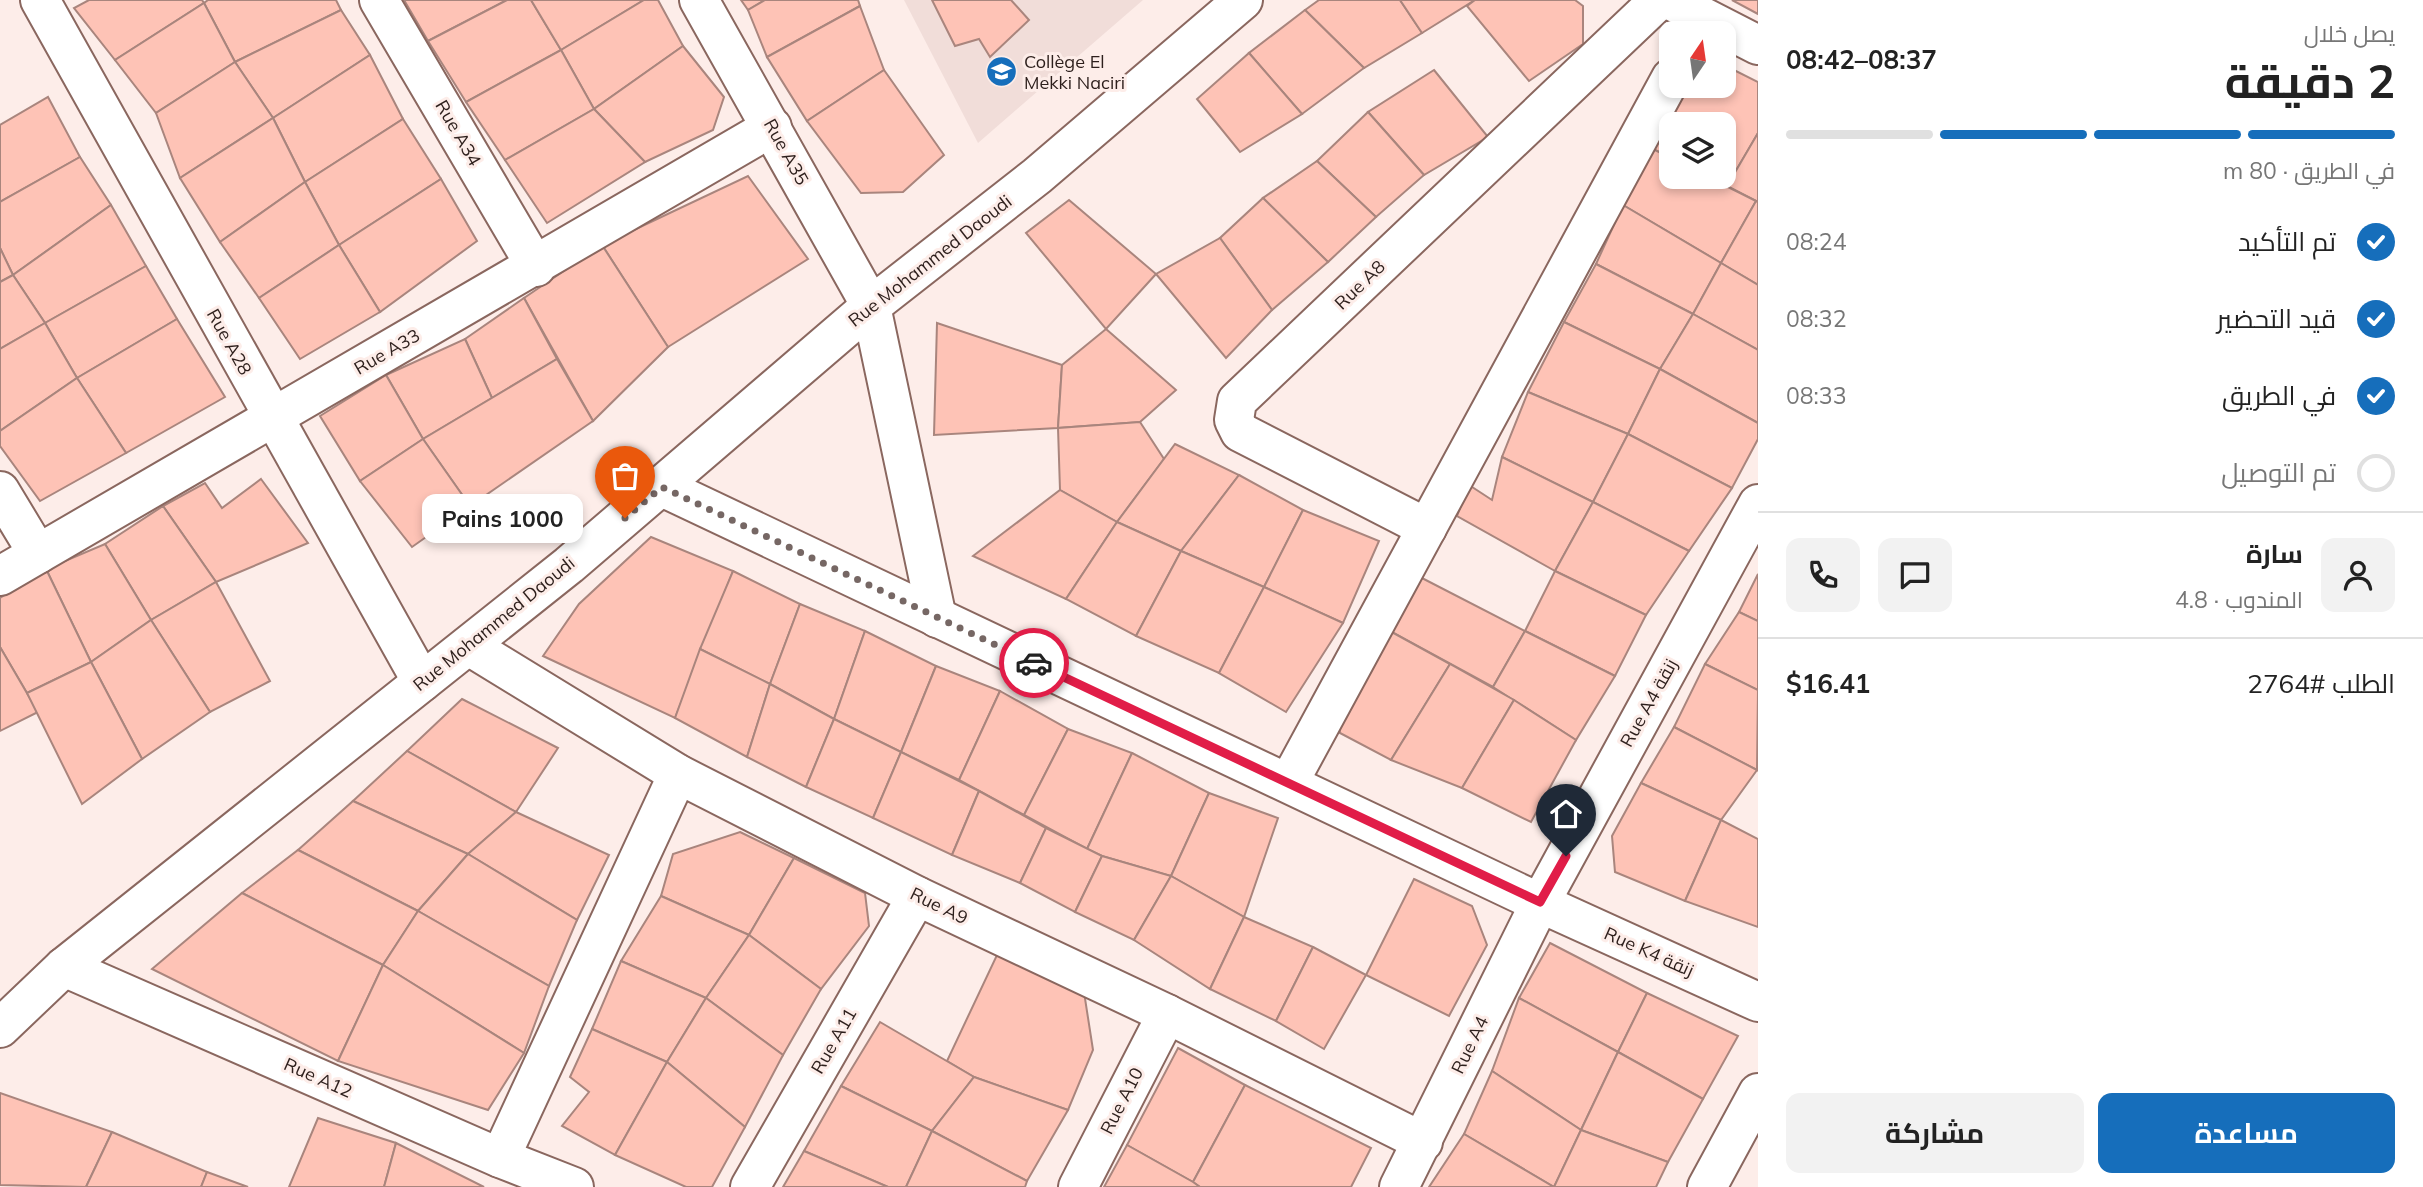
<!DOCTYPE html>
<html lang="ar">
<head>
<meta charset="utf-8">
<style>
  :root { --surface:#fff; --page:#f2f2f2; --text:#222; --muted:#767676; --line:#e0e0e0; --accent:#166ebb }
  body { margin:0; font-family:Mulish,Cairo,sans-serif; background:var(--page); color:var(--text); direction:rtl; height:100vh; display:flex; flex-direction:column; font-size:26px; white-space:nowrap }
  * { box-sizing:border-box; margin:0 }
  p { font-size:23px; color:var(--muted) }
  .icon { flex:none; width:38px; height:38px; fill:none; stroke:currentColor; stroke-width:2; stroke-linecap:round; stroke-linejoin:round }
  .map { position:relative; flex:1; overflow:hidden; direction:ltr }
  .drawer { display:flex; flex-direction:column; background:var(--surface); width:665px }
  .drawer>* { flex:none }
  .needle { width:46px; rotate:13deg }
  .tools { position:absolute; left:1659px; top:21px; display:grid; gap:14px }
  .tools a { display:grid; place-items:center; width:77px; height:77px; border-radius:14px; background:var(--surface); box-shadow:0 4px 10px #0003; font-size:35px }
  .pin { position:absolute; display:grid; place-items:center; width:60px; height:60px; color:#fff; margin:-72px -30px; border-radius:50% 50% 50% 0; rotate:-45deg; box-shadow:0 0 7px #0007 }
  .pin .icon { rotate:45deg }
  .courier { position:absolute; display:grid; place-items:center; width:70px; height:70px; margin:-35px; border:5px solid #e11d48; border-radius:50%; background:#fff; color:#222; box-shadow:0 2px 9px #0007 }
  .bubble { position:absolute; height:49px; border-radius:14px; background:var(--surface); box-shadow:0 4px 10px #0003; font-size:23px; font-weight:700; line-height:49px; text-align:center; direction:rtl }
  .head em { font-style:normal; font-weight:700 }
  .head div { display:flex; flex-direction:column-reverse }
  .head { display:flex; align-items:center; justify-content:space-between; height:119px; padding:0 28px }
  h1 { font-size:46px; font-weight:700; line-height:52px }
  .bar { display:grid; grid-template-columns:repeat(4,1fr); gap:10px 7px; align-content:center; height:84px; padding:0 28px }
  .bar i { height:9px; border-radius:5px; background:var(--line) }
  .bar .active { background:var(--accent) }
  .bar p { grid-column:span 4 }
  .line { display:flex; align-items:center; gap:18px; padding:0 28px; border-top:2px solid var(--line) }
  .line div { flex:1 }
  .round { display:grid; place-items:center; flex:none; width:74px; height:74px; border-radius:14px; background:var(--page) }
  ol { padding:0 28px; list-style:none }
  li { display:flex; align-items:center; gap:21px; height:77px }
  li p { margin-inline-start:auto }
  li .icon { padding:7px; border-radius:50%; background:var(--accent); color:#fff; stroke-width:4 }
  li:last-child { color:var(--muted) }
  li i { width:38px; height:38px; border:4px solid var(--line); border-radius:50% }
  .button { display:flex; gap:14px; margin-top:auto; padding:14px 28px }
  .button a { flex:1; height:80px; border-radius:14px; background:var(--accent); color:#fff; font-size:28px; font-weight:700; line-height:80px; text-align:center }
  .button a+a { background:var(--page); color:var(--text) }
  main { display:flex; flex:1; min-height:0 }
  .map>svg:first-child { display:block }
  .built { fill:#f1ddd9 }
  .building { fill:#fec3b6; stroke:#a9857d; stroke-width:2 }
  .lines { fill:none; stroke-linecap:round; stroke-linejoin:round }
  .minor-casing { stroke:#8a675f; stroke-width:42 }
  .minor { stroke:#fff; stroke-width:38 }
  .done { stroke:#766764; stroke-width:7; stroke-dasharray:0 12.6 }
  .route { stroke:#e11d48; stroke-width:9 }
  .labels { text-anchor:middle; stroke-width:6; stroke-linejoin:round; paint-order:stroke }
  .poi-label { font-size:18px; fill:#2d1f1c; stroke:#fdede9; text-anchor:start }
  .street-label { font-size:18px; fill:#2d1f1c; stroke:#fdede9 }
</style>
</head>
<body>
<main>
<section class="drawer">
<div class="head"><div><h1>2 دقيقة</h1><p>يصل خلال</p></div><em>08:37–08:42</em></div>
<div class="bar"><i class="active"></i><i class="active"></i><i class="active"></i><i></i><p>في الطريق · 80 m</p></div>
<ol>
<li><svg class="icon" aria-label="check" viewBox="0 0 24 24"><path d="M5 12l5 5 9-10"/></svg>تم التأكيد<p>08:24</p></li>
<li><svg class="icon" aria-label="check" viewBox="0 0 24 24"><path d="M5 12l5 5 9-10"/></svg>قيد التحضير<p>08:32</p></li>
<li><svg class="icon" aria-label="check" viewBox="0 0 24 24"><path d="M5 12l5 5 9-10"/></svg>في الطريق<p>08:33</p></li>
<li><i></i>تم التوصيل</li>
</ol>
<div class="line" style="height:126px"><a class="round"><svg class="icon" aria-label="person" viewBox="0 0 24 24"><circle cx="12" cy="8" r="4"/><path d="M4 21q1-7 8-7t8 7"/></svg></a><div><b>سارة</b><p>المندوب · 4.8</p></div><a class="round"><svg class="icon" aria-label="chat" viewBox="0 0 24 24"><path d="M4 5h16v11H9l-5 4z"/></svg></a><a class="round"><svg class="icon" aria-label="phone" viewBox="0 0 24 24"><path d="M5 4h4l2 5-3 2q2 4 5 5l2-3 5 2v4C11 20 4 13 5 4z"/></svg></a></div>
<div class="line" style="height:91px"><div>الطلب #2764</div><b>$16.41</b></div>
<div class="button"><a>مساعدة</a><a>مشاركة</a></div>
</section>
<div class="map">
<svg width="1758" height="1187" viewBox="0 0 1758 1187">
  <rect width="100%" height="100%" fill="#fdede9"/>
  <polygon class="built" points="904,0 1143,0 978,143"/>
  <g class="building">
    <polygon points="89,0 202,0 204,3 115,60 74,8"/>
    <polygon points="208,0 336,0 341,10 235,62 204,3"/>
    <polygon points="404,0 507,0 428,41"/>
    <polygon points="507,0 531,0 561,50 466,102 428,41"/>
    <polygon points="531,0 644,0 561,50"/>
    <polygon points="644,0 658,0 683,46 594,109 561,50"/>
    <polygon points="741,0 765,0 748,10"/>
    <polygon points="765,0 858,0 860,6 767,57 748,10"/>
    <polygon points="932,0 1011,0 1029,20 990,57 979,39 955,46"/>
    <polygon points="1319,0 1400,0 1422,33 1364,68 1305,10"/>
    <polygon points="1400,0 1475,0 1422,33"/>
    <polygon points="1475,0 1575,0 1583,6 1583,44 1529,81 1467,6"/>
    <polygon points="1732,0 1758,0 1758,14"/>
    <polygon points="204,3 235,62 156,113 115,60"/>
    <polygon points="860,6 884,70 807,121 767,57"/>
    <polygon points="341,10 370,55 273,118 235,62"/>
    <polygon points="1305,10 1364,68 1302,114 1249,53"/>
    <polygon points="683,46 724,97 713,130 645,162 594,109"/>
    <polygon points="561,50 594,109 505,160 466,102"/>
    <polygon points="1249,53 1302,114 1240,152 1197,99"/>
    <polygon points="370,55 403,119 305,182 273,118"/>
    <polygon points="235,62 273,118 180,178 156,113"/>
    <polygon points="1724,65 1758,82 1758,133 1727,186 1708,177 1724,177 1724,124 1671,124 1671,158 1649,147 1684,86 1724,86"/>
    <polygon points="884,70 944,155 903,192 861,193 807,121"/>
    <polygon points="1434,70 1488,137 1424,175 1368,112"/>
    <polygon points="48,97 80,157 0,202 0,125"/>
    <polygon points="594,109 645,162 547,223 505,160"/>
    <polygon points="1368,112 1424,175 1376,217 1317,161"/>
    <polygon points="273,118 305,182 220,242 180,178"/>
    <polygon points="403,119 441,179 339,245 305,182"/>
    <polygon points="1758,133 1758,202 1727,186"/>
    <polygon points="1649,147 1671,158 1671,177 1708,177 1756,201 1721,263 1623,205"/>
    <polygon points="80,157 111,205 13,275 0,248 0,202"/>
    <polygon points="1317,161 1376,217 1328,262 1263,198"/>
    <polygon points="748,176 808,259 668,347 602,245"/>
    <polygon points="441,179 477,241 380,312 339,245"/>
    <polygon points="305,182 339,245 259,298 220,242"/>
    <polygon points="1263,198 1328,262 1272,310 1220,238"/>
    <polygon points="1069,200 1156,274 1106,329 1026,233"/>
    <polygon points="1756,201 1758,202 1758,285 1721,263"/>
    <polygon points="111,205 146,266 45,323 13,275"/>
    <polygon points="1623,205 1721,263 1693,314 1596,264"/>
    <polygon points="1220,238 1272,310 1226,358 1156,274"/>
    <polygon points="339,245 380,312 300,359 259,298"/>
    <polygon points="602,245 668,347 593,421 524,298"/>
    <polygon points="0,248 13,275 0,282"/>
    <polygon points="1721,263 1758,285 1758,350 1693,314"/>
    <polygon points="1596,264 1693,314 1660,369 1564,322"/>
    <polygon points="146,266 177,319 77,378 45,323"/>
    <polygon points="13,275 45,323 0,349 0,282"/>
    <polygon points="524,298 557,359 492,398 465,339"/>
    <polygon points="1693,314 1758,350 1758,423 1660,369"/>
    <polygon points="177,319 225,397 126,453 77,378"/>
    <polygon points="1564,322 1660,369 1628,434 1528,392"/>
    <polygon points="45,323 77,378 0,431 0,349"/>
    <polygon points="937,323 1062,365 1058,428 934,435"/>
    <polygon points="1106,329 1176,390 1140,422 1058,428 1062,365"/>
    <polygon points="465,339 492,398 423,439 386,375"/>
    <polygon points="557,359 593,421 470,506 423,439"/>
    <polygon points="1660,369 1758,423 1758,439 1732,488 1628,434"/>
    <polygon points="386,375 423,439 360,481 320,416"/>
    <polygon points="77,378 126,453 40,501 0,446 0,431"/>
    <polygon points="1528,392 1628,434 1593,502 1502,457"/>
    <polygon points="1140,422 1164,459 1117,522 1060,490 1058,428"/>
    <polygon points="1628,434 1732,488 1689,551 1593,502"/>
    <polygon points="423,439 470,506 412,547 360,481"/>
    <polygon points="1175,444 1239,475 1181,551 1117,522"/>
    <polygon points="1502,457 1593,502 1555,571 1457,516 1469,485 1492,500"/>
    <polygon points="1239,475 1303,510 1264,587 1181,551"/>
    <polygon points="261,479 308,543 216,582 163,506 205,483 222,508"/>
    <polygon points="1060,490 1117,522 1066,599 973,556"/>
    <polygon points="1593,502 1689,551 1646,615 1555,571"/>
    <polygon points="163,506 216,582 151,620 105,544"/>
    <polygon points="1303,510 1379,541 1343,623 1264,587"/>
    <polygon points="1117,522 1181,551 1136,636 1066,599"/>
    <polygon points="651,537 733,571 675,718 543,656 579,604"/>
    <polygon points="105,544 151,620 91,662 46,569"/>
    <polygon points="1181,551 1264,587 1219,673 1136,636"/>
    <polygon points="46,569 91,662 27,693 0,647 0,598"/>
    <polygon points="733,571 800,604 770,684 700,649"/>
    <polygon points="1555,571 1646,615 1615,676 1525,631"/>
    <polygon points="1758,574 1758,621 1739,612"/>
    <polygon points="1418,576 1525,631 1493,687 1388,630"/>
    <polygon points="216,582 270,681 210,712 151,620"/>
    <polygon points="1264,587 1343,623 1286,712 1219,673"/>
    <polygon points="800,604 865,631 834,719 770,684"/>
    <polygon points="1739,612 1758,621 1758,690 1705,664"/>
    <polygon points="151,620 210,712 142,759 91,662"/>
    <polygon points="1388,630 1450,664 1391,760 1340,733 1336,711"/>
    <polygon points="865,631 936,666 901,752 834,719"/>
    <polygon points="1525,631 1615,676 1576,740 1493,687"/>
    <polygon points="0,647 38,712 0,731"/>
    <polygon points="700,649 770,684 747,757 675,718"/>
    <polygon points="91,662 142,759 82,804 27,693"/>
    <polygon points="1450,664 1514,700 1462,788 1391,760"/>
    <polygon points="1705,664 1758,690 1757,770 1674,727"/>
    <polygon points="936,666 1000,691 959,780 901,752"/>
    <polygon points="770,684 834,719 806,787 747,757"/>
    <polygon points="1000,691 1068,729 1024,815 959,780"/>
    <polygon points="462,699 558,748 516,812 407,751"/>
    <polygon points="1514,700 1576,740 1531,822 1462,788"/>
    <polygon points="834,719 901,752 873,818 806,787"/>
    <polygon points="1674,727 1757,770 1721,820 1641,783"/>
    <polygon points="1068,729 1132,753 1087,849 1024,815"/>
    <polygon points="407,751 516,812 468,854 353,801"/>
    <polygon points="901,752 979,791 952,855 873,818"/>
    <polygon points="1132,753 1209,793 1171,876 1102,856 1087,849"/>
    <polygon points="1641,783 1721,820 1685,901 1615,872 1612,836"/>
    <polygon points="979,791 1046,828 1020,883 952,855"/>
    <polygon points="1209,793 1278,818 1244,917 1171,876"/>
    <polygon points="353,801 468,854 418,911 298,850"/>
    <polygon points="516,812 609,855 577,920 468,854"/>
    <polygon points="1721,820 1758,839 1758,927 1685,901"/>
    <polygon points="1046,828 1102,856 1075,912 1020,883"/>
    <polygon points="740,832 794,858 749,935 661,896 673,854"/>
    <polygon points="298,850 418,911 383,965 242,893"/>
    <polygon points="468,854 577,920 549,986 418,911"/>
    <polygon points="1102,856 1171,876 1134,940 1075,912"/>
    <polygon points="794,858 865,893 869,926 821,989 749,935"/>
    <polygon points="1171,876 1244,917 1210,989 1134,940"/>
    <polygon points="1414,879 1472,906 1487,945 1449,1016 1366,975"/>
    <polygon points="242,893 383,965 338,1061 152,969"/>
    <polygon points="661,896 749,935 706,998 621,961"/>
    <polygon points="418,911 549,986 524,1053 383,965"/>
    <polygon points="1244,917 1313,947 1276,1021 1210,989"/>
    <polygon points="749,935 821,989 783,1055 706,998"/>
    <polygon points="1550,943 1647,993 1618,1052 1519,998"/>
    <polygon points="1313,947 1366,975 1324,1049 1276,1021"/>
    <polygon points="997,955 1084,992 1093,1050 1068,1110 974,1077 947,1061"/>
    <polygon points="621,961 706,998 667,1062 592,1029"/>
    <polygon points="383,965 524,1053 488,1110 338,1061"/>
    <polygon points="1647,993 1738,1036 1703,1099 1618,1052"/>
    <polygon points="706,998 783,1055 745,1127 667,1062"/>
    <polygon points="1519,998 1618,1052 1581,1130 1492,1071"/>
    <polygon points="880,1022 974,1077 932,1131 841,1086"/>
    <polygon points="592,1029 667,1062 615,1155 562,1126 589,1092 570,1077"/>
    <polygon points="1178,1048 1245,1085 1193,1182 1127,1145"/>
    <polygon points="1618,1052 1703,1099 1668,1162 1581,1130"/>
    <polygon points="667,1062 745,1127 712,1187 686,1187 615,1155"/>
    <polygon points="1492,1071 1581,1130 1554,1187 1464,1134"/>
    <polygon points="974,1077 1068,1110 1027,1181 932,1131"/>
    <polygon points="1245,1085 1371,1148 1351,1187 1200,1187 1193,1182"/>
    <polygon points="841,1086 932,1131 906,1187 888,1187 804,1151"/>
    <polygon points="0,1093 112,1132 86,1187 0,1185"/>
    <polygon points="318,1118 396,1143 384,1187 289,1187"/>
    <polygon points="1581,1130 1668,1162 1656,1187 1554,1187"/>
    <polygon points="932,1131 1027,1181 1025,1187 906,1187"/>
    <polygon points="112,1132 207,1172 201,1187 86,1187"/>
    <polygon points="1464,1134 1554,1187 1429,1187"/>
    <polygon points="396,1143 484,1187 384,1187"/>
    <polygon points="1127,1145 1193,1182 1200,1187 1104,1187"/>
    <polygon points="804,1151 888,1187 783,1187"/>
    <polygon points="207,1172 248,1187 201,1187"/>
  </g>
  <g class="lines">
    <defs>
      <g id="minor">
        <polyline points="40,0 422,682"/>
        <polyline points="379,0 536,267"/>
        <polyline points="699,0 871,306 937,618"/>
        <polyline points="1670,0 1758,45"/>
        <polyline points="662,487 1540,903 1758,1002"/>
        <polyline points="0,491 38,554"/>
        <polyline points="1427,528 1240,432 1234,420 1237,401 1659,0"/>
        <polyline points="0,576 772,127"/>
        <polyline points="469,646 678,774 917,896 1167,1014 1423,1142"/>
        <polyline points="1289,782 1671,78"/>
        <polyline points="64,967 500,1158 574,1187"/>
        <polyline points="0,1028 64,967 569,565 871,306 1037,176 1243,0"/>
        <polyline points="500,1158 678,774"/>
        <polyline points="750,1187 917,896"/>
        <polyline points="1078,1187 1167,1014"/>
        <polyline points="1399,1187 1540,903 1758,504"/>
        <polyline points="1707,1187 1758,1093"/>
      </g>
    </defs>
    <use href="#minor" class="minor-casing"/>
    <use href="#minor" class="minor"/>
  </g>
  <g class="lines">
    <polyline class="done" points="625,518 662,487 1034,663"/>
    <polyline class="route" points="1034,663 1540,902 1566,856"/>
  </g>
  <defs>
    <symbol id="school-disc" viewBox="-11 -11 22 22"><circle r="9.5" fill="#166ebb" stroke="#fdede9"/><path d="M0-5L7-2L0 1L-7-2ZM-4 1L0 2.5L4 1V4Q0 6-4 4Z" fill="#fff"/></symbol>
  </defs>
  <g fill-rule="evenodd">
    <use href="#school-disc" x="984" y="54" width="35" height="35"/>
  </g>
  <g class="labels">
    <g class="poi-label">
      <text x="1024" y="68">Collège El<tspan x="1024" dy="21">Mekki Naciri</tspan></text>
    </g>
    <g class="street-label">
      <text transform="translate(458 133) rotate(60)" y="6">Rue A34</text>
      <text transform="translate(786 152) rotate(61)" y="6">Rue A35</text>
      <text transform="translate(930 261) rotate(-38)" y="6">Rue Mohammed Daoudi</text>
      <text transform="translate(1360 285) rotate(-44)" y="6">Rue A8</text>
      <text transform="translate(229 342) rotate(61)" y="6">Rue A28</text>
      <text transform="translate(387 352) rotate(-30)" y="6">Rue A33</text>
      <text transform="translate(494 624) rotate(-39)" y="6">Rue Mohammed Daoudi</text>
      <text transform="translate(1649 703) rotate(-61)" y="6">Rue A4 زنقة</text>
      <text transform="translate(939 906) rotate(26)" y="6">Rue A9</text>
      <text transform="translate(1649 952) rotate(24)" y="6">Rue K4 زنقة</text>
      <text transform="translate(834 1041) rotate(-60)" y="6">Rue A11</text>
      <text transform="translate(1470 1045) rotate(-64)" y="6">Rue A4</text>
      <text transform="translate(318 1078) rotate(24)" y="6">Rue A12</text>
      <text transform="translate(1122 1101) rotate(-63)" y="6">Rue A10</text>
    </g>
  </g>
</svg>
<div class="tools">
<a><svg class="needle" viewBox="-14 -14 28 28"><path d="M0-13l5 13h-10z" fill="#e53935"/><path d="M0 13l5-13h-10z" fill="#767676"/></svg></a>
<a><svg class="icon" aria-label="layers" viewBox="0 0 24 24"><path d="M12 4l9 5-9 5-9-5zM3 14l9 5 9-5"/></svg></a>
</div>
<div class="pin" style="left:625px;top:518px;background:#ea580c"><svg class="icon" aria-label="bag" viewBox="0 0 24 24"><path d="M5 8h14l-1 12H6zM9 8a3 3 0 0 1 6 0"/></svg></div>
<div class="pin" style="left:1566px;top:856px;background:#1f2937"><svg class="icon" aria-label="home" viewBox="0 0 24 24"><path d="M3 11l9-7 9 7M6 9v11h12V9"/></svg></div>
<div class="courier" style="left:1034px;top:663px"><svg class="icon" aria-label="car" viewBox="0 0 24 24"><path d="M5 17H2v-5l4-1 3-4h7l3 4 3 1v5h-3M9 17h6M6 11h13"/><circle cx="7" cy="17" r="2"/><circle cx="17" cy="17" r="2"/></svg></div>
<div class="bubble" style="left:422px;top:494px;width:161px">1000 Pains</div>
</div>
</main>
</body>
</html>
